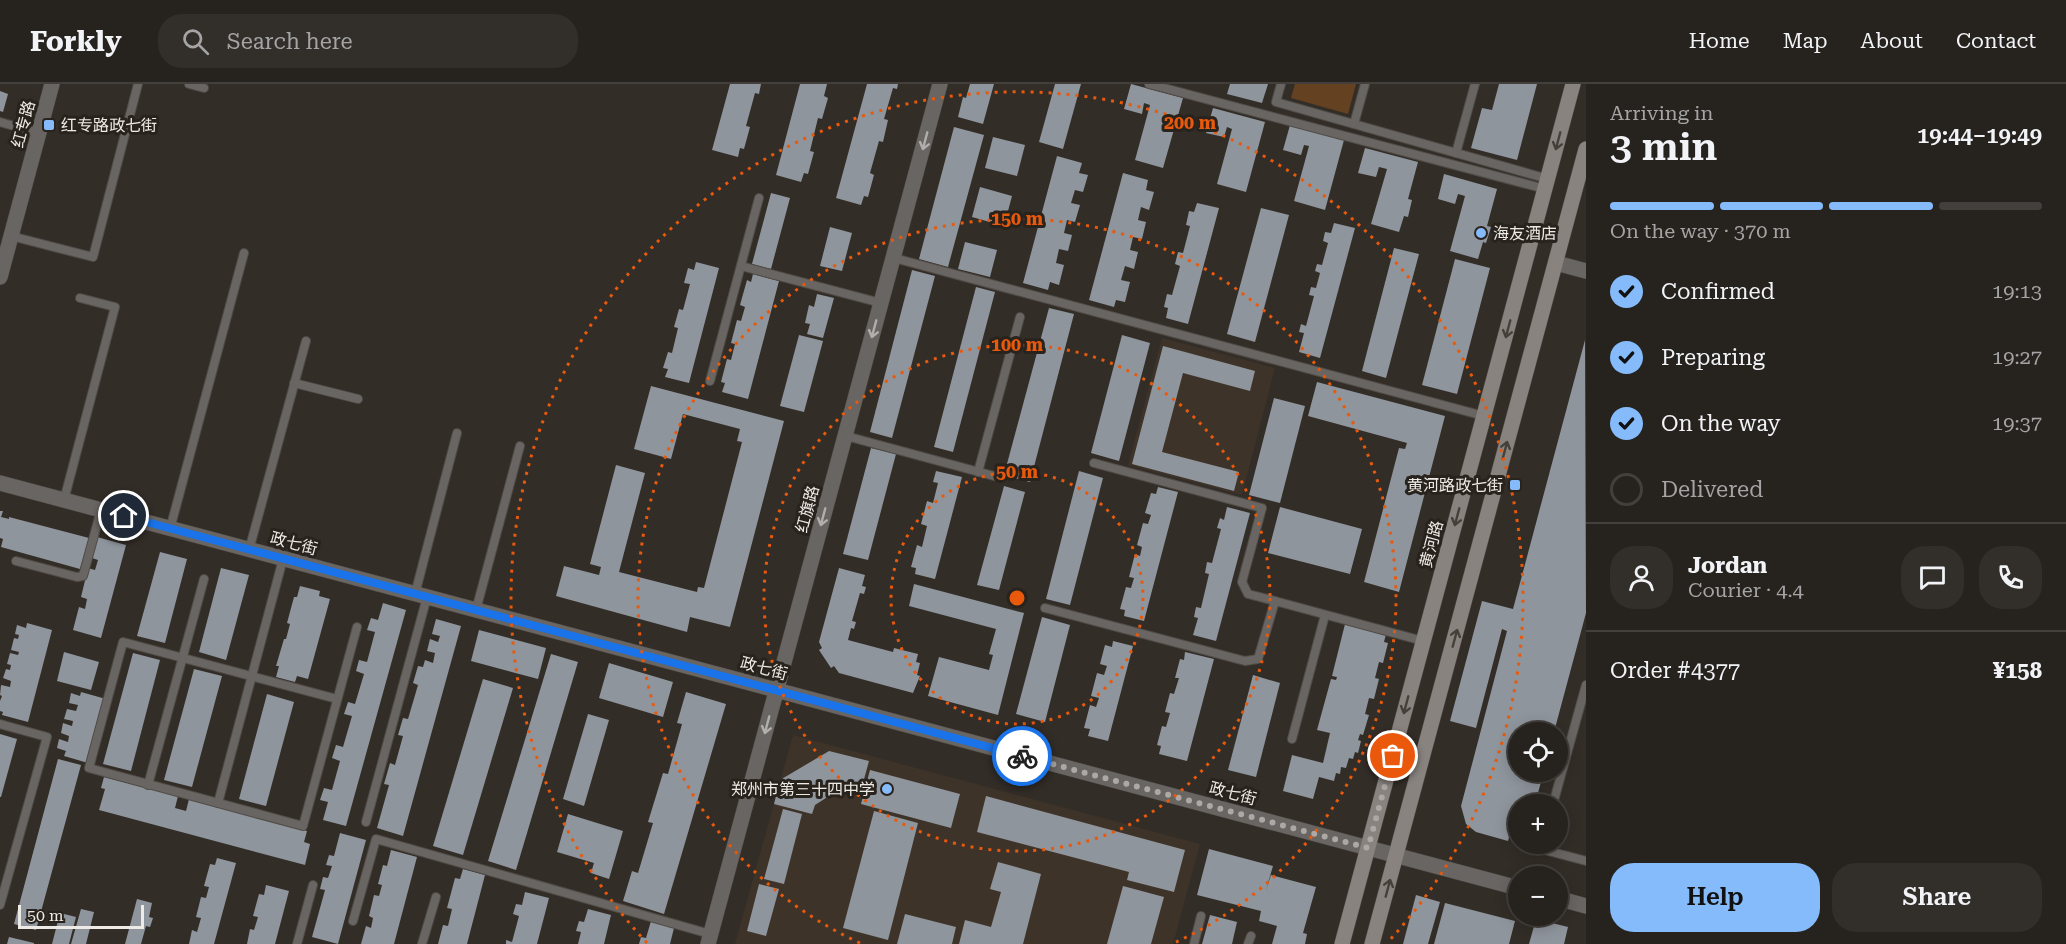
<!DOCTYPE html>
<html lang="en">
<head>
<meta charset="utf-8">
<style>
  :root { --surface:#26221e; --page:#322f2b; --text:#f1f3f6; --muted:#a4a4a4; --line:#423f3c; --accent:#85bbfb }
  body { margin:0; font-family:"Roboto Serif","Noto Sans SC",serif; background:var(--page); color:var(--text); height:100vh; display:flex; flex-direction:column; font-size:22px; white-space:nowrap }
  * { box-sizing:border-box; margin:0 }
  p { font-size:20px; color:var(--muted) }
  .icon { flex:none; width:33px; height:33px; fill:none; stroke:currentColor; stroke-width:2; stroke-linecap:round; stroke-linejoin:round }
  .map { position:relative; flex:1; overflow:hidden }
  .side { display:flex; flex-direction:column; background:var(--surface); width:480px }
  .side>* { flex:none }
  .tools { position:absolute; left:1508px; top:638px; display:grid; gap:12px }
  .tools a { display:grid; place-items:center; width:60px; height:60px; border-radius:50%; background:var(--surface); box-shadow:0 3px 15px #0003,0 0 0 2px var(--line); font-size:30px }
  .scale { position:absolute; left:18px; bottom:15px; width:126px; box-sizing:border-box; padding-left:6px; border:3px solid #eeeae6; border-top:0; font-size:16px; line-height:21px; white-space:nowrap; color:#eeeae6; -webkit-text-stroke:4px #29231e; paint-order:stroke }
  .pin { position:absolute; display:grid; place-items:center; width:51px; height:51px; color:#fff; margin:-26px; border:3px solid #fff; border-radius:50%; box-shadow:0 2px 6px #0007 }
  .courier { position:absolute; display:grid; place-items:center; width:60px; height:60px; margin:-30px; border:4px solid #1a73e8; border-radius:50%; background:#fff; color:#222; box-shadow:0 2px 8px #0007 }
  .overview em { font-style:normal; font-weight:600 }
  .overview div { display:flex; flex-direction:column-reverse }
  .overview { display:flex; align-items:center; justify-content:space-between; height:102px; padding:0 24px }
  h1 { font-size:39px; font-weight:600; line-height:45px }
  .bar { display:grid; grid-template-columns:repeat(4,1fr); gap:9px 6px; align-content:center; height:72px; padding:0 24px }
  .bar i { height:8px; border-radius:4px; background:var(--line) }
  .bar .on { background:var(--accent) }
  .bar p { grid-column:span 4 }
  .line { display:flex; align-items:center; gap:15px; padding:0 24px; border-top:2px solid var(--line) }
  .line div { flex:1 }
  .round { display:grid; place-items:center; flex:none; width:63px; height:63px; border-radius:24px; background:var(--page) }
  ol { padding:0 24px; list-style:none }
  li { display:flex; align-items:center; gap:18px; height:66px }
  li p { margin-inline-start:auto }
  li .icon { padding:6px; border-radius:50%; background:var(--accent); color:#111; stroke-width:4 }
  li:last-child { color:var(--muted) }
  li i { width:33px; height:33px; border:3px solid var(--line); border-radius:50% }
  .cta { display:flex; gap:12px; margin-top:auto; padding:12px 24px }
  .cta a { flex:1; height:69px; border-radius:24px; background:var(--accent); color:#111; font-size:24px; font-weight:600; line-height:69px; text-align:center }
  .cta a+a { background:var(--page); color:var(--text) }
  header { display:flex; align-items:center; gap:36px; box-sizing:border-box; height:84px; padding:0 30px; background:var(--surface); border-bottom:2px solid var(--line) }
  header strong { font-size:28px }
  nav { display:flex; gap:33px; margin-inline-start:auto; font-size:21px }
  .search { width:420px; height:54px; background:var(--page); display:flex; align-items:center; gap:15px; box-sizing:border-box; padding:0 21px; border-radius:24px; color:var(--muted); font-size:22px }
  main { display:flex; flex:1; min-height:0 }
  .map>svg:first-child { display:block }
  .built { fill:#3e3329 }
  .green { fill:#644121 }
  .building { fill:#8f959c }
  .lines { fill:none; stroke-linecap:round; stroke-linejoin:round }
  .service-casing { stroke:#514b46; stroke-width:10 }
  .minor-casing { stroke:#514b46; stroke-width:16 }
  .tertiary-casing { stroke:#514b46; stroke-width:16 }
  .secondary-casing { stroke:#514b46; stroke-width:16 }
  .service { stroke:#686562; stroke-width:8 }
  .minor { stroke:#686562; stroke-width:15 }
  .tertiary { stroke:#686562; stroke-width:15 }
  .secondary { stroke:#88837f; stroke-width:15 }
  .oneway { stroke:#b2aeab }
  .oneway2 { stroke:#46403b }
  .done { stroke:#ada8a4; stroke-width:6; stroke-dasharray:0 10.8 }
  .route { stroke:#1a73e8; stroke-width:8 }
  .ring { fill:none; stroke:#e8590c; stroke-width:3; stroke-dasharray:3 6 }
  .poi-dot { fill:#85bbfb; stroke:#29231e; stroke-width:2 }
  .labels { text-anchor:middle; stroke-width:6; stroke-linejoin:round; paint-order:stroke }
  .street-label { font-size:16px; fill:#eeeae6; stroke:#29231e }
  .poi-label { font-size:16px; fill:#eeeae6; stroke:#29231e; text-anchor:start }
  .centre { fill:#e8590c; stroke:#29231e; stroke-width:3 }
  .ring-label { font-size:18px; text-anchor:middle; font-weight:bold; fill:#e8590c; stroke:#29231e; stroke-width:6; stroke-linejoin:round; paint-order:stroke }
</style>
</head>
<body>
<header>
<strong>Forkly</strong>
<div class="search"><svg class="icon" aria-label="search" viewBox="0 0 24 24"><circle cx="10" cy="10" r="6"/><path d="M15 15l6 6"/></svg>Search here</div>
<nav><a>Home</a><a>Map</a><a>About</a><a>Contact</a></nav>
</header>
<main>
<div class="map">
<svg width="1586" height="860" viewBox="0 0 1586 860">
  <rect width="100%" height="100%" fill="#332d28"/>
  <g class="built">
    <polygon points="1162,254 1275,284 1242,411 1128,381"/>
    <polygon points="793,651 1200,760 1173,860 735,860"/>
  </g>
  <polygon class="green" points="1295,0 1356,0 1348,30 1291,14"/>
  <g class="building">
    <polygon points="730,0 761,0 759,10 755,9 746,42 750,43 744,65 740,64 738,73 712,66"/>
    <polygon points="800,0 827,0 824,12 828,14 822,35 818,34 810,67 814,68 808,90 804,89 801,98 776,91"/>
    <polygon points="867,0 898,0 897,5 893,4 884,35 888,36 883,58 879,57 870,89 874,91 868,113 864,112 861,121 836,114"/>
    <polygon points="970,0 994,0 983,40 958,33 963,13 966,14"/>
    <polygon points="1055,0 1081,0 1063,65 1039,58"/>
    <polygon points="1131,0 1183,14 1163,84 1135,76 1150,21 1144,19 1142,30 1124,25"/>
    <polygon points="1230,0 1268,0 1262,19 1227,10"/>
    <polygon points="1499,0 1537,0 1517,76 1471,64 1482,24 1492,26"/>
    <polygon points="0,7 8,10 3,28 0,27"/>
    <polygon points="1213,24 1265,38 1246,108 1217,100 1232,45 1227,43 1224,53 1206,49"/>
    <polygon points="1290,41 1344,56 1325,126 1294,117 1309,62 1304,61 1301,71 1283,66"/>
    <polygon points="954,43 984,51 948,183 919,175"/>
    <polygon points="993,53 1025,61 1017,92 985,84"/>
    <polygon points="1365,64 1418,78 1408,115 1412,116 1408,133 1404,132 1399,148 1371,140 1387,85 1379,83 1376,93 1358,89"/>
    <polygon points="1057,72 1082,79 1079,89 1088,91 1083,108 1075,106 1071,119 1080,121 1075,138 1067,136 1064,149 1072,151 1068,167 1059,165 1056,179 1064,181 1059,201 1050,198 1048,206 1023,199"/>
    <polygon points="1123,89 1148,96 1146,106 1154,108 1149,126 1141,123 1138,136 1146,138 1142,155 1133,153 1130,166 1138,168 1134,185 1125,182 1121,196 1130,198 1125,218 1116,216 1114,223 1089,216"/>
    <polygon points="1444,90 1497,105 1487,142 1491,143 1486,159 1483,158 1478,175 1450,167 1465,112 1458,110 1455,120 1438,115"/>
    <polygon points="980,103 1012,112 1004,142 972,133"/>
    <polygon points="771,109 790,114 771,185 752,180"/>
    <polygon points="1197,119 1219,124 1188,240 1166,234 1168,224 1164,223 1167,210 1172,211 1180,182 1175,180 1178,168 1183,169 1190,142 1186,141 1189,127 1194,128"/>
    <polygon points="1261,124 1289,131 1255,258 1227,250"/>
    <polygon points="1334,139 1355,144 1320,274 1299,268 1304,249 1299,248 1301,240 1306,242 1314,212 1309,211 1311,203 1316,204 1320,189 1315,187 1317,180 1322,181 1328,159 1323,157 1325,148 1331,149"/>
    <polygon points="830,143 852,149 842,187 820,182"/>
    <polygon points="965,158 997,166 990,193 958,185"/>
    <polygon points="1394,164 1419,170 1386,294 1362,287"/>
    <polygon points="1455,175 1490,184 1457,310 1422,301"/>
    <polygon points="696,178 719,184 689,299 665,293 668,285 663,284 668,268 672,269 678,244 674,243 679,225 683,226 690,200 684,199 688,184 694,186"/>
    <polygon points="912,186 935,192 892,354 870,348"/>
    <polygon points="753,190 779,197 748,315 722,308 725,299 721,298 727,275 731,276 735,260 731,259 737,236 741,237 745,223 740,221 747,196 751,198"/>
    <polygon points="976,203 995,208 953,368 934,363"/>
    <polygon points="817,210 834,214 823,254 807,250 810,240 805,239 809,221 814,223"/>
    <polygon points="1049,224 1074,230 1030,398 1004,391"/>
    <polygon points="799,251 823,257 804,328 780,322"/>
    <polygon points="1122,251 1150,259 1119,377 1091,369"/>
    <polygon points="1585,256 1586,529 1554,648 1518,648 1518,687 1544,687 1535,720 1519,716 1508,757 1476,748 1466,740 1461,722 1507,547 1502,545 1476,644 1450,637 1482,517 1513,525"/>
    <polygon points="1163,262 1255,287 1250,307 1183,289 1162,368 1239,388 1234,407 1132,380"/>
    <polygon points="1317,298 1445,332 1399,508 1364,498 1399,364 1405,365 1407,359 1308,332"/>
    <polygon points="651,302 784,337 730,543 690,533 687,548 556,512 564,482 599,491 601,483 590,480 616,381 645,389 619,488 697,508 698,503 704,504 742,358 737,357 740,345 683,330 671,375 634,365"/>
    <polygon points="1274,314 1305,322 1280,419 1249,411"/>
    <polygon points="871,364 896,370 868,476 843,470"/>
    <polygon points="936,387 962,393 935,495 915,490 916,484 911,483 917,461 922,463 927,442 921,440 927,417 933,419 938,399 933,398"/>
    <polygon points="1079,387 1103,394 1070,521 1046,515"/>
    <polygon points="1004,402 1025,408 999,506 977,501"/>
    <polygon points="1158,403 1178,408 1144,537 1124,532 1125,526 1120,525 1126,503 1131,504 1134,494 1129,493 1135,470 1140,472 1142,463 1137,461 1143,439 1148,440 1151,431 1145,429 1151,409 1156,410"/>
    <polygon points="1227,423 1250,429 1216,557 1193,551 1198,534 1194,533 1196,523 1201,524 1209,490 1205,489 1207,478 1212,479 1221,445 1217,444 1220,434 1224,436"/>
    <polygon points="1280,423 1362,445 1350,490 1268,469"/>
    <polygon points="0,427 3,427 1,433 9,435 9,433 89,454 80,485 1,463 3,455 0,454"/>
    <polygon points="97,453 126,461 101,554 73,546 79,523 85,525 87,515 81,513 88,484 95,486 98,476 92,474"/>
    <polygon points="160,468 187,475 165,559 137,552"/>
    <polygon points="221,484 249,491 226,576 199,568"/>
    <polygon points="839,484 865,491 862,502 866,503 864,510 860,509 852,537 856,538 854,545 851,544 848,556 893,568 894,564 918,570 916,578 920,579 917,591 920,592 913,609 839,589 834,582 831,584 819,566 822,564 819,558"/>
    <polygon points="914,500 1024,529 998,631 928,612 939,573 989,586 993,571 989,570 996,545 909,522"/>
    <polygon points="300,502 320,507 319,512 330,515 308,595 297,592 295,598 276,593 279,582 276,582 284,555 286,555 290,540 287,539 294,513 297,513"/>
    <polygon points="383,519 406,526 346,742 323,736 328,718 320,716 324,704 332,706 340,677 332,674 336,661 343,663 352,632 344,630 348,618 355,620 364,590 356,587 359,576 367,578 375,548 367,546 371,534 378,536"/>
    <polygon points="1042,533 1070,541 1045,638 1016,630"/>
    <polygon points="436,535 461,542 403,752 377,744 389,701 384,700 390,679 395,681 403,652 398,651 403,634 408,635 418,601 413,599 418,582 423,583 425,576 433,579 435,569 427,567 430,555 438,558 440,552 432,550"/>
    <polygon points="27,539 52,546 28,638 2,631 3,628 0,627 0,617 2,612 0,611 1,601 10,603 11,597 3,594 6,585 10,586 11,581 7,580 10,569 18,571 19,568 11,566 14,554 18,555 19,551 15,550 17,541 26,544"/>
    <polygon points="1345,540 1386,550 1384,558 1388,559 1383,579 1379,578 1375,594 1379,595 1374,615 1369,614 1365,630 1369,631 1363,651 1360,650 1358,656 1361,657 1358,669 1355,668 1353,675 1349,674 1346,684 1341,683 1340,690 1336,689 1334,697 1319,693 1313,715 1283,707 1292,671 1323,679 1330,649 1317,646 1331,595 1336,596 1337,593 1332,592"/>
    <polygon points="479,546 546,564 538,595 471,577"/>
    <polygon points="1113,557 1133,562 1108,657 1088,652 1090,645 1084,644 1090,621 1096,623 1099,614 1091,612 1097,589 1104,591 1107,582 1100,580 1105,561 1112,563"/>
    <polygon points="64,568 99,578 91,606 57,597"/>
    <polygon points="1185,568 1214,575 1187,677 1159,670 1161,662 1157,661 1162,642 1166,643 1170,629 1165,628 1170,609 1174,610 1179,594 1175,594 1180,575 1184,576"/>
    <polygon points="133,569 160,576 131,687 103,680"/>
    <polygon points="551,570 578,578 516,786 488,777"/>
    <polygon points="609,579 673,598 663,633 599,614"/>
    <polygon points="194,585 222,592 192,703 164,696"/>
    <polygon points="1253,591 1280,599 1256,693 1228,686"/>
    <polygon points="483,595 513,604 463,771 433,762"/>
    <polygon points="81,608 106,615 88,679 64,672 66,667 57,664 59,655 68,658 69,652 61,649 63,639 72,642 73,637 64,635 67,625 76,627 78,621 69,619 71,609 80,612"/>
    <polygon points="686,608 726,620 664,830 623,817 632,787 638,789 653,739 648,738 663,689 668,690 682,640 677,639"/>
    <polygon points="267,610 294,618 266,722 239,715"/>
    <polygon points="588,630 609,636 584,722 563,715"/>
    <polygon points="0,650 17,655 1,713 0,713"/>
    <polygon points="829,667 869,677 860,710 840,705 815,721 812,730 774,720 780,696"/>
    <polygon points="58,675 81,681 36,846 14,840"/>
    <polygon points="870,686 960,710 951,744 861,720"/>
    <polygon points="104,693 178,712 175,724 186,727 189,715 307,747 304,758 310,760 305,781 99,726 105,705 101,704"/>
    <polygon points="986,712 1185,766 1174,808 1127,796 1129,788 977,748"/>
    <polygon points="783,725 802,730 784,800 764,795"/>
    <polygon points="874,727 918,739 888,856 843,844"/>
    <polygon points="568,730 623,747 609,795 591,789 594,779 557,768"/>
    <polygon points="340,749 366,756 338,860 312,853 325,806 320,805 323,793 328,794 332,782 326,781 329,771 334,772"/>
    <polygon points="1209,765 1273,782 1266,806 1271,791 1316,803 1303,849 1307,850 1305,860 1272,860 1277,842 1259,837 1261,827 1197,811"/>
    <polygon points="391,766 417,773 394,860 361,860 366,842 371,844 373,834 369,832 374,811 379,812 382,801 378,800 383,781 387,782"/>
    <polygon points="217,774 236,779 214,860 189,860 192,846 197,848 201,834 196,833 201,813 206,814 209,803 204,802 210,780 215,781"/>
    <polygon points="998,778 1041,790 1023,860 959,860 965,836 991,843 1001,808 990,805"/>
    <polygon points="463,785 485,791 467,860 438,860 443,841 448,842 452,825 447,824 455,794 460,795"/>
    <polygon points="759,800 779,805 766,852 747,847"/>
    <polygon points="266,801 289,807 275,860 247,860 250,845 254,846 258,833 253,832 259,810 264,811"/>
    <polygon points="1123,802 1164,813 1151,860 1107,860"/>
    <polygon points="525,808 549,814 537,860 506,860 506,856 512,858 519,832 513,830 516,820 522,821"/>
    <polygon points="1416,811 1440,818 1428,860 1403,860"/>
    <polygon points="137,815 152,819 149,833 153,834 150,843 146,842 141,860 125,860"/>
    <polygon points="1445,819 1515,837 1509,860 1434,860"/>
    <polygon points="81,825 94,828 86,860 71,860"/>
    <polygon points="588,825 611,831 604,860 578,860 581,848 576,847 579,837 584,838"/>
    <polygon points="60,829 76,833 69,860 52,860"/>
    <polygon points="905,830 956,843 952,860 897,860"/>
    <polygon points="1210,831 1237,838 1232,860 1202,860"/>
    <polygon points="1536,835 1568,843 1564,860 1529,860"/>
    <polygon points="651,837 674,844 670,860 639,860 641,853 646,854"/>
    <polygon points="9,853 34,859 34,860 7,860"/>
  </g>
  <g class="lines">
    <defs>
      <g id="service">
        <polyline points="189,0 204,4"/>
        <polyline points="1149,0 1545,105"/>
        <polyline points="1281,0 1276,18 1548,95"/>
        <polyline points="0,38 39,49"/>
        <polyline points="1354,40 1365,0"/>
        <polyline points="1456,69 1475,0"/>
        <polyline points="11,152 93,173 138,0"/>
        <polyline points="894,174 1484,332"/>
        <polyline points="741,182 881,219"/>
        <polyline points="710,297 759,114"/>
        <polyline points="294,299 358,315"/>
        <polyline points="846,352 994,392"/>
        <polyline points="1094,379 1262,424 1242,498 1248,510 1275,517"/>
        <polyline points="978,388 1020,233"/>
        <polyline points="64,416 115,223 80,214"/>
        <polyline points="170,445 244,169"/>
        <polyline points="249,466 306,257"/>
        <polyline points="16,477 77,493 83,492 101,426"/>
        <polyline points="415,510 457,349"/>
        <polyline points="1045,524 1245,577 1258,575 1275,517 1423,557"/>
        <polyline points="476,526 520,362"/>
        <polyline points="337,615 123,558 89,684 303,742 357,543"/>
        <polyline points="0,640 47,653 0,821"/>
        <polyline points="1292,655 1325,531"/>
        <polyline points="148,701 204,495"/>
        <polyline points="218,719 283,475"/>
        <polyline points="1553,720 1586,601"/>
        <polyline points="366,738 427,513"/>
        <polyline points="1543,759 1541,765 1586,777"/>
        <polyline points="353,837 376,755 710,850"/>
        <polyline points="297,860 313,801"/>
        <polyline points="422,860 436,813"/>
        <polyline points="1194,860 1201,832"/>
        <polyline points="1248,860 1251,852"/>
      </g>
      <g id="minor">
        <polyline points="1556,179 1586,187"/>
        <polyline points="708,860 940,0"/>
      </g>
      <g id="tertiary">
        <polyline points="0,193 52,0"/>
        <polyline points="0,399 1518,804"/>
        <polyline points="1557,814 1586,822"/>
      </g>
      <g id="secondary">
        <polyline points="1342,860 1573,0"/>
        <polyline points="1372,860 1586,65"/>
      </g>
    </defs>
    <use href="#service" class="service-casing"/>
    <use href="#minor" class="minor-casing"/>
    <use href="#tertiary" class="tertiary-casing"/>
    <use href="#secondary" class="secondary-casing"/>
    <use href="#service" class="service"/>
    <use href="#minor" class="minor"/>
    <use href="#tertiary" class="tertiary"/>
    <use href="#secondary" class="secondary"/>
  </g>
  <defs><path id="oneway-shaft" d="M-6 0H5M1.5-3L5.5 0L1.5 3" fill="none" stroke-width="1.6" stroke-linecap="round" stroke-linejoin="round" transform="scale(1.5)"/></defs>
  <g class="oneway">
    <use href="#oneway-shaft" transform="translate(925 57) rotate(105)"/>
    <use href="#oneway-shaft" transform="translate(874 245) rotate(105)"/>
    <use href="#oneway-shaft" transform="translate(823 433) rotate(105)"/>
    <use href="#oneway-shaft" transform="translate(767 641) rotate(105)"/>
  </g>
  <g class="oneway2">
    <use href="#oneway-shaft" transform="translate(1558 57) rotate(105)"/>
    <use href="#oneway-shaft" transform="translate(1508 245) rotate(105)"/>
    <use href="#oneway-shaft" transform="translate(1505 366) rotate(-75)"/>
    <use href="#oneway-shaft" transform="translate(1457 433) rotate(105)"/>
    <use href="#oneway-shaft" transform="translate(1455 554) rotate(-75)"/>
    <use href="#oneway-shaft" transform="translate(1406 621) rotate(105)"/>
    <use href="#oneway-shaft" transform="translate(1388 804) rotate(-75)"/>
  </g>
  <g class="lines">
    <polyline class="done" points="1022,672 1368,764 1393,672"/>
    <polyline class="route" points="124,432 1022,672"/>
  </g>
  <g class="ring">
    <circle cx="1017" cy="514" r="126"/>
    <circle cx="1017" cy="514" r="253"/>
    <path d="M860 859A379 379 0 1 1 1174 859"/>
    <path d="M647 859A506 506 0 1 1 1387 859"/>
  </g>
  <g class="poi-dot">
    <rect x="43" y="35" width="12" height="12" rx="3"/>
    <circle cx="1481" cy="149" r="6"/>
    <rect x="1509" y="395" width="12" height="12" rx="3"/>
    <circle cx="887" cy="705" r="6"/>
  </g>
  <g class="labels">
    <g class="street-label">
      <text transform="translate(23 40) rotate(-75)" y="6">红专路</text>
      <text transform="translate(807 425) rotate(-75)" y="6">红旗路</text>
      <text transform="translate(294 459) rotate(15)" y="6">政七街</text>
      <text transform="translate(1431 460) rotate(-75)" y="6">黄河路</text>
      <text transform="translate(764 584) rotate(15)" y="6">政七街</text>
      <text transform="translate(1233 709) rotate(15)" y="6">政七街</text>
    </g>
    <g class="poi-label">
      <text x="61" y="47">红专路政七街</text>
      <text x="1493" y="155">海友酒店</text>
      <text x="1503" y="407" text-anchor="end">黄河路政七街</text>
      <text x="875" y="711" text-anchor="end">郑州市第三十四中学</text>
    </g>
  </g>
  <circle cx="1017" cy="514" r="9" class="centre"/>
  <g class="ring-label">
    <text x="1190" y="45">200 m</text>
    <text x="1017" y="141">150 m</text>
    <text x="1017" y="267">100 m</text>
    <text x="1017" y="394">50 m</text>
  </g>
</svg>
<div class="tools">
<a><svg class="icon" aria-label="locate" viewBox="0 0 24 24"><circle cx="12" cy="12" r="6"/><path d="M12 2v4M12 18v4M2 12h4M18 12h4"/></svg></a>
<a>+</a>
<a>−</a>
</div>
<div class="scale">50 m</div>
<div class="pin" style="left:1393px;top:672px;background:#ea580c"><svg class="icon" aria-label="bag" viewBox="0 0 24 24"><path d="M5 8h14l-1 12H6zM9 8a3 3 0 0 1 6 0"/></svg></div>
<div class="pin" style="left:124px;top:432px;background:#1f2937"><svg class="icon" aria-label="home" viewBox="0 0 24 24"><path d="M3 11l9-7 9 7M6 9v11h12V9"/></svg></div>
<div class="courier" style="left:1022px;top:672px"><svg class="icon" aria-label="bike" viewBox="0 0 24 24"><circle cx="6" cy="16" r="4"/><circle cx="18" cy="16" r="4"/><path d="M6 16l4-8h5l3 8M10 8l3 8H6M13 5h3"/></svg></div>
</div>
<section class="side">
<div class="overview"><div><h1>3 min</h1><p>Arriving in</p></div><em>19:44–19:49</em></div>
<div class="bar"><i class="on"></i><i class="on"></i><i class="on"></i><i></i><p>On the way · 370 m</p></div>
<ol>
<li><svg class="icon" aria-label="check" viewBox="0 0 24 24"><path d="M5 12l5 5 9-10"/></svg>Confirmed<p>19:13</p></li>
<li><svg class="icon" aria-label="check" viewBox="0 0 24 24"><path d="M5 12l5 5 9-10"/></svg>Preparing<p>19:27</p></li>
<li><svg class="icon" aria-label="check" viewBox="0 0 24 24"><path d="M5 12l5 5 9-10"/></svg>On the way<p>19:37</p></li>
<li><i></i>Delivered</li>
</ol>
<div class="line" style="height:108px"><a class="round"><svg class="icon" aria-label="person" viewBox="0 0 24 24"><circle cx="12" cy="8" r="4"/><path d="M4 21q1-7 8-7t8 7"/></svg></a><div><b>Jordan</b><p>Courier · 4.4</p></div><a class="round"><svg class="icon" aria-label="chat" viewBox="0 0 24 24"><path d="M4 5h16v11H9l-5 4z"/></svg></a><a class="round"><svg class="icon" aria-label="phone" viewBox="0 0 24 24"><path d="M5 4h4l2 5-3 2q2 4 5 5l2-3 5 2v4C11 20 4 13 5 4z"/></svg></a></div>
<div class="line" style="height:78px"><div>Order #4377</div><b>¥158</b></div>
<div class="cta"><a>Help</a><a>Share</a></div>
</section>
</main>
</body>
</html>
